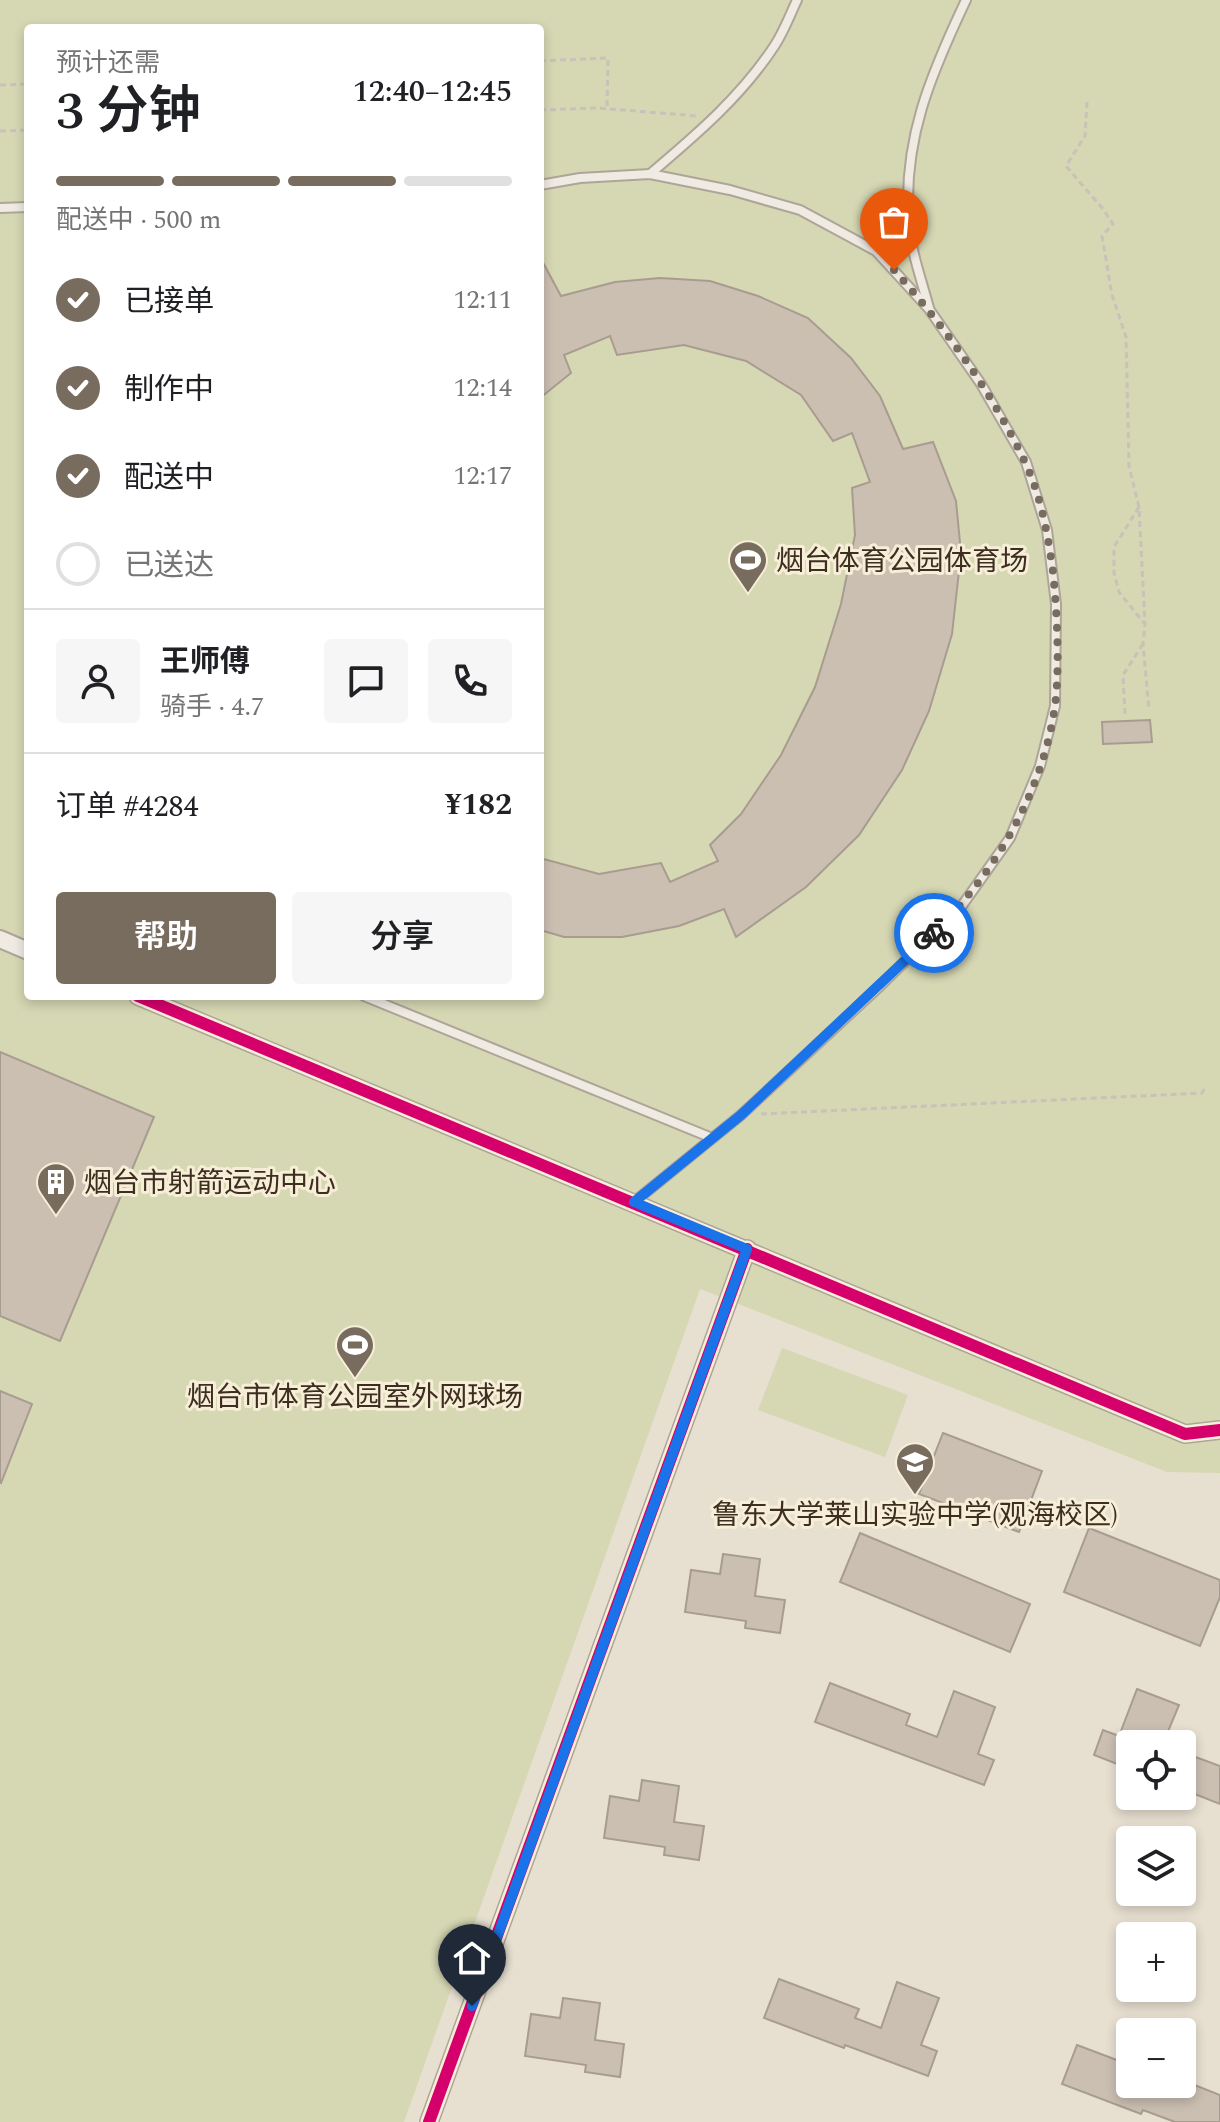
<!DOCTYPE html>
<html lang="zh">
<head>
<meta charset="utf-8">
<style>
  :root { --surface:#fff; --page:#f6f6f6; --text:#202124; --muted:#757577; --line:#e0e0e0; --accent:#786c5e }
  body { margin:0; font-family:Spectral,"Noto Sans SC",serif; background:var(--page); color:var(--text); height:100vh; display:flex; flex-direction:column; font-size:30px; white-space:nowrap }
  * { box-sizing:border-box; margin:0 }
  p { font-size:26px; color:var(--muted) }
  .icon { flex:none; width:44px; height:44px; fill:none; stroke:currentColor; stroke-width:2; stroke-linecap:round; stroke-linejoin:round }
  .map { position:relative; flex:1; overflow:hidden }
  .sheet { position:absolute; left:24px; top:24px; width:520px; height:976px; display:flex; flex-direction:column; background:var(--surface); border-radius:8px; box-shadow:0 4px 12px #0003 }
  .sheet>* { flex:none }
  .buttons { position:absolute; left:1116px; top:1730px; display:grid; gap:16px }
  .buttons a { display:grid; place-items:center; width:80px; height:80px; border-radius:8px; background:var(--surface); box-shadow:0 4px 12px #0003; font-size:40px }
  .pin { position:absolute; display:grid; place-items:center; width:68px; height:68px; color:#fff; margin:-82px -34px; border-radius:50% 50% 50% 0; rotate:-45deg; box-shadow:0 0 8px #0007 }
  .pin .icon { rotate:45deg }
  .courier { position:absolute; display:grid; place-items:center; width:80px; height:80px; margin:-40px; border:6px solid #1a73e8; border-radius:50%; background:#fff; color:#222; box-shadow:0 2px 10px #0007 }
  .headline em { font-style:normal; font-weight:600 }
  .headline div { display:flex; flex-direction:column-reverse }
  .headline { display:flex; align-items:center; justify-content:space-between; height:136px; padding:0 32px }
  h1 { font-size:52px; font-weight:600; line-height:60px }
  .bar { display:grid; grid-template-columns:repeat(4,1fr); gap:12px 8px; align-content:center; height:96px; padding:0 32px }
  .bar i { height:10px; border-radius:6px; background:var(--line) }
  .bar .current { background:var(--accent) }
  .bar p { grid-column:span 4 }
  .line { display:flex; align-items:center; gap:20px; padding:0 32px; border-top:2px solid var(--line) }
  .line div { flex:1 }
  .round { display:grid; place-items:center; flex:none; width:84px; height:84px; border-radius:8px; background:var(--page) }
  ol { padding:0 32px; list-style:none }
  li { display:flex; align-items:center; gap:24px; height:88px }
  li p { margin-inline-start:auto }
  li .icon { padding:8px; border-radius:50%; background:var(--accent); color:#fff; stroke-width:4 }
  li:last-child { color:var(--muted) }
  li i { width:44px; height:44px; border:4px solid var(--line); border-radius:50% }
  .primary-button { display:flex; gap:16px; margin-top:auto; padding:16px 32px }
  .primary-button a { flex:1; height:92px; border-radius:8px; background:var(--accent); color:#fff; font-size:32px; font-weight:600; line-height:92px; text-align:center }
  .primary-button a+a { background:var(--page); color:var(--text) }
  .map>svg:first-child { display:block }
  .green { fill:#d6d7b3; fill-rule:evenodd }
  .building { fill:#cbbfb2; stroke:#a89c90; stroke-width:2 }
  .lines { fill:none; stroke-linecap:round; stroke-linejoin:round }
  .service-casing { stroke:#ada599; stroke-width:12 }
  .minor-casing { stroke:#ada599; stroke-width:20 }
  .path { stroke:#c8c2b9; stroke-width:3; stroke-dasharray:6 4; stroke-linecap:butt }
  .service { stroke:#efebe3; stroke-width:8 }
  .minor { stroke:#efebe3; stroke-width:16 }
  .cycleway-casing { stroke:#f7eed8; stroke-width:17 }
  .cycleway { stroke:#d6006c; stroke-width:12 }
  .done { stroke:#786c5e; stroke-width:8; stroke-dasharray:0 14.4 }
  .route { stroke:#1a73e8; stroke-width:10 }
  .labels { text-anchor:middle; stroke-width:6; stroke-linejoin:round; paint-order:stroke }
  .poi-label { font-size:28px; fill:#3d2e20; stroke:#f7eed8; text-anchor:start }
</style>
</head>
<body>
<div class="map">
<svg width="1220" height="2122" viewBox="0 0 1220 2122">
  <rect width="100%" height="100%" fill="#e7e0d1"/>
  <g class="green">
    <path d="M0,0H1220V1473L1167,1472L700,1289L404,2122H0ZM28,28H540V996H28Z"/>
    <polygon points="782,1348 908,1395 885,1457 758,1410"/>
  </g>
  <g class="building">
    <polygon points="540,257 561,296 615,282 660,278 710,281 758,296 808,318 851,358 880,396 903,449 933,442 956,501 961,553 952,634 929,711 902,770 859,835 806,887 736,937 724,909 679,926 622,937 564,937 540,930 540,858 599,874 661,863 670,882 718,861 710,845 741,814 781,755 815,687 841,604 855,535 852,488 870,482 852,433 833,441 801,395 746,361 684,345 617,355 610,336 564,355 571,373 540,398"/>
    <polygon points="1150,720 1152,742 1103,744 1102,722"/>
    <polygon points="0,1052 154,1117 60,1341 0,1316"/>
    <polygon points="0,1391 32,1404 1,1483 0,1482"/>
    <polygon points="943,1433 1042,1471 1019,1532 919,1494"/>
    <polygon points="1089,1528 1220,1580 1220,1597 1200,1646 1064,1592"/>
    <polygon points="860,1533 1030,1604 1010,1652 840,1582"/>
    <polygon points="723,1554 760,1559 755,1596 785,1600 780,1633 745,1628 746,1621 685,1612 691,1570 720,1574"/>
    <polygon points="830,1683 910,1714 906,1725 937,1737 954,1691 995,1707 978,1754 994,1760 984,1785 815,1722"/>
    <polygon points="1137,1689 1179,1705 1167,1734 1160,1731 1155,1744 1130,1744 1130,1769 1094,1755 1103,1730 1119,1736"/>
    <polygon points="1182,1752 1220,1766 1220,1804 1182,1789"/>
    <polygon points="642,1780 679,1786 674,1822 704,1826 699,1860 664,1855 665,1847 604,1838 610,1796 639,1801"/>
    <polygon points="779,1979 859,2009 855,2018 881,2028 897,1982 939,1998 921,2045 937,2051 928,2076 845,2045 844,2048 764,2018"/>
    <polygon points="563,1998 600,2003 595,2040 624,2044 620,2077 585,2072 586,2065 525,2056 531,2014 560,2018"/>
    <polygon points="1077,2045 1130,2065 1130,2084 1182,2084 1182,2080 1220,2095 1220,2122 1175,2122 1143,2110 1141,2114 1062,2084"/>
  </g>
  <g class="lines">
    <defs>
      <g id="service">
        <path d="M650,174C696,135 742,96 775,45C784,31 790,15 797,0"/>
        <polyline points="540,185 580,178 650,174 730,190 800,210 876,251 929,309 981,384 1026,462 1047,530 1056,604 1055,706 1040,766 1010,838 961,907 880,986 741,1115 634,1202"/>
        <polyline points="0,208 28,207"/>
        <path d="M929,308C922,281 911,252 909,224C902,141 931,74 966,0"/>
        <polyline points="364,996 712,1138"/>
      </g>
      <g id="minor">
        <polyline points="0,939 28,951"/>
        <polyline points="138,996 1185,1434 1220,1430"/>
        <polyline points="429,2122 747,1249"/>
      </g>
    </defs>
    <use href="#service" class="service-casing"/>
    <use href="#minor" class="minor-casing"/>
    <g class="path">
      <polyline points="540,61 608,58 607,109"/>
      <polyline points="0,85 28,84"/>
      <polyline points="1087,102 1085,136 1066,166 1103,209 1113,224 1102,236 1112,295 1126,337 1129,466 1139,507 1145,625 1143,644 1149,709"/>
      <polyline points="540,110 598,108 697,116"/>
      <polyline points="0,131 28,130"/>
      <polyline points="1139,507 1114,547 1114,573 1119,592 1144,623"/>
      <polyline points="1125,714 1123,675 1143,644"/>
      <polyline points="761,1114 1202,1093 1206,1086"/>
    </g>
    <use href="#service" class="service"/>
    <use href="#minor" class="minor"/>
    <defs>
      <g id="cycleway">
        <polyline points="138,996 1185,1434 1220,1430"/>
        <polyline points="429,2122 747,1249"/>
      </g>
    </defs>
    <use href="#cycleway" class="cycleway-casing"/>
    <use href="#cycleway" class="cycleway"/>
  </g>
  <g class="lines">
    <path class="done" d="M894,270C945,327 991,391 1024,460C1041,495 1048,535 1053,572C1057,611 1060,668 1055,706C1043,792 995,873 934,933"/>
    <polyline class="route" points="472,2006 747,1249 634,1202 741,1115 934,933"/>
  </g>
  <defs>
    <symbol id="stadium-pin" viewBox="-11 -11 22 30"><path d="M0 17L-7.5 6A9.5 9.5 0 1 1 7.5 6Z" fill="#786c5e" stroke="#f7eed8"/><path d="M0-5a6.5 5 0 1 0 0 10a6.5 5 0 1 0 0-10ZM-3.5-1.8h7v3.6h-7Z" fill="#fff"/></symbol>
    <symbol id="building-pin" viewBox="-11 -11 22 30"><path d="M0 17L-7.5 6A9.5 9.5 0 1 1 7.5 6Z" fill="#786c5e" stroke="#f7eed8"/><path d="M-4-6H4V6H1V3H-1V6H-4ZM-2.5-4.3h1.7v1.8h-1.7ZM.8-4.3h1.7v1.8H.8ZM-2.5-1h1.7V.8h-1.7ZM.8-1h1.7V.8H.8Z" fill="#fff"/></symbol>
    <symbol id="school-pin" viewBox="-11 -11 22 30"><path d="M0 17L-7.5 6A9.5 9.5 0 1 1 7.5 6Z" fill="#786c5e" stroke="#f7eed8"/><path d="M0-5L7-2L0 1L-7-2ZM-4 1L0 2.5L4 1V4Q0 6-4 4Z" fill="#fff"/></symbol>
  </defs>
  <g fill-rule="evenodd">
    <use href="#stadium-pin" x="726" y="538" width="44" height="60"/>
    <use href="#building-pin" x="34" y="1160" width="44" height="60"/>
    <use href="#stadium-pin" x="333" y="1323" width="44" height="60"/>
    <use href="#school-pin" x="893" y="1440" width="44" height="60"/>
  </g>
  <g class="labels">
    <g class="poi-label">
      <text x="776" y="570">烟台体育公园体育场</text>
      <text x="84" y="1192">烟台市射箭运动中心</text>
      <text x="355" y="1406" text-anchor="middle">烟台市体育公园室外网球场</text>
      <text x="915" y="1524" text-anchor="middle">鲁东大学莱山实验中学(观海校区)</text>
    </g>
  </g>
</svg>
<div class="buttons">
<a><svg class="icon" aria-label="locate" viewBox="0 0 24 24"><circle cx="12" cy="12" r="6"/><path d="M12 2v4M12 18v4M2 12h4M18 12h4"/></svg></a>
<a><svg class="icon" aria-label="layers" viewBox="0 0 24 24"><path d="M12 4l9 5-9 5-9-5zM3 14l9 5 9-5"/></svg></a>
<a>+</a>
<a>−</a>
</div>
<div class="pin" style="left:894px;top:270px;background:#ea580c"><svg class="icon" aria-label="bag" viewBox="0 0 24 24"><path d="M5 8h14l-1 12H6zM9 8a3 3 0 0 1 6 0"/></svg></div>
<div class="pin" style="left:472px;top:2006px;background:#1f2937"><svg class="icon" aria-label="home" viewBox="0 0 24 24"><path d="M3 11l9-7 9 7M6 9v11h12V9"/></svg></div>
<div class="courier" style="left:934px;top:933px"><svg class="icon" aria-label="bike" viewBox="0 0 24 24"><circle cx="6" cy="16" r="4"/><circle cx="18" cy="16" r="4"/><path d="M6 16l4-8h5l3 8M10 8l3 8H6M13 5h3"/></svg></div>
<section class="sheet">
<div class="headline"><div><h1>3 分钟</h1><p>预计还需</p></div><em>12:40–12:45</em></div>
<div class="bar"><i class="current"></i><i class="current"></i><i class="current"></i><i></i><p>配送中 · 500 m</p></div>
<ol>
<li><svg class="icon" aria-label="check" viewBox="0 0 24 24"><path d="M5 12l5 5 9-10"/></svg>已接单<p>12:11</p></li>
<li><svg class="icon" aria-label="check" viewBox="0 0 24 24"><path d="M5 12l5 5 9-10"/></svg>制作中<p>12:14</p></li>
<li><svg class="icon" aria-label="check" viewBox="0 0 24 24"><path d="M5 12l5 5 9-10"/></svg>配送中<p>12:17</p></li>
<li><i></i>已送达</li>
</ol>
<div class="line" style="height:144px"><a class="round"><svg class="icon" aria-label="person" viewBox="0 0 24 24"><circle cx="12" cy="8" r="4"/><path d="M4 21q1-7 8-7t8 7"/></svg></a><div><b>王师傅</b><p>骑手 · 4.7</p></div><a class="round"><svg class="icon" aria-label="chat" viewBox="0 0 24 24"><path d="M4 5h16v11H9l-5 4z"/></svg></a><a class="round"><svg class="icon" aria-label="phone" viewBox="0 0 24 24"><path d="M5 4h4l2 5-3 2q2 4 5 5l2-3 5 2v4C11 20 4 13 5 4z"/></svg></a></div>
<div class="line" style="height:104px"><div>订单 #4284</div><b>¥182</b></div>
<div class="primary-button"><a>帮助</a><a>分享</a></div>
</section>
</div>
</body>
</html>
